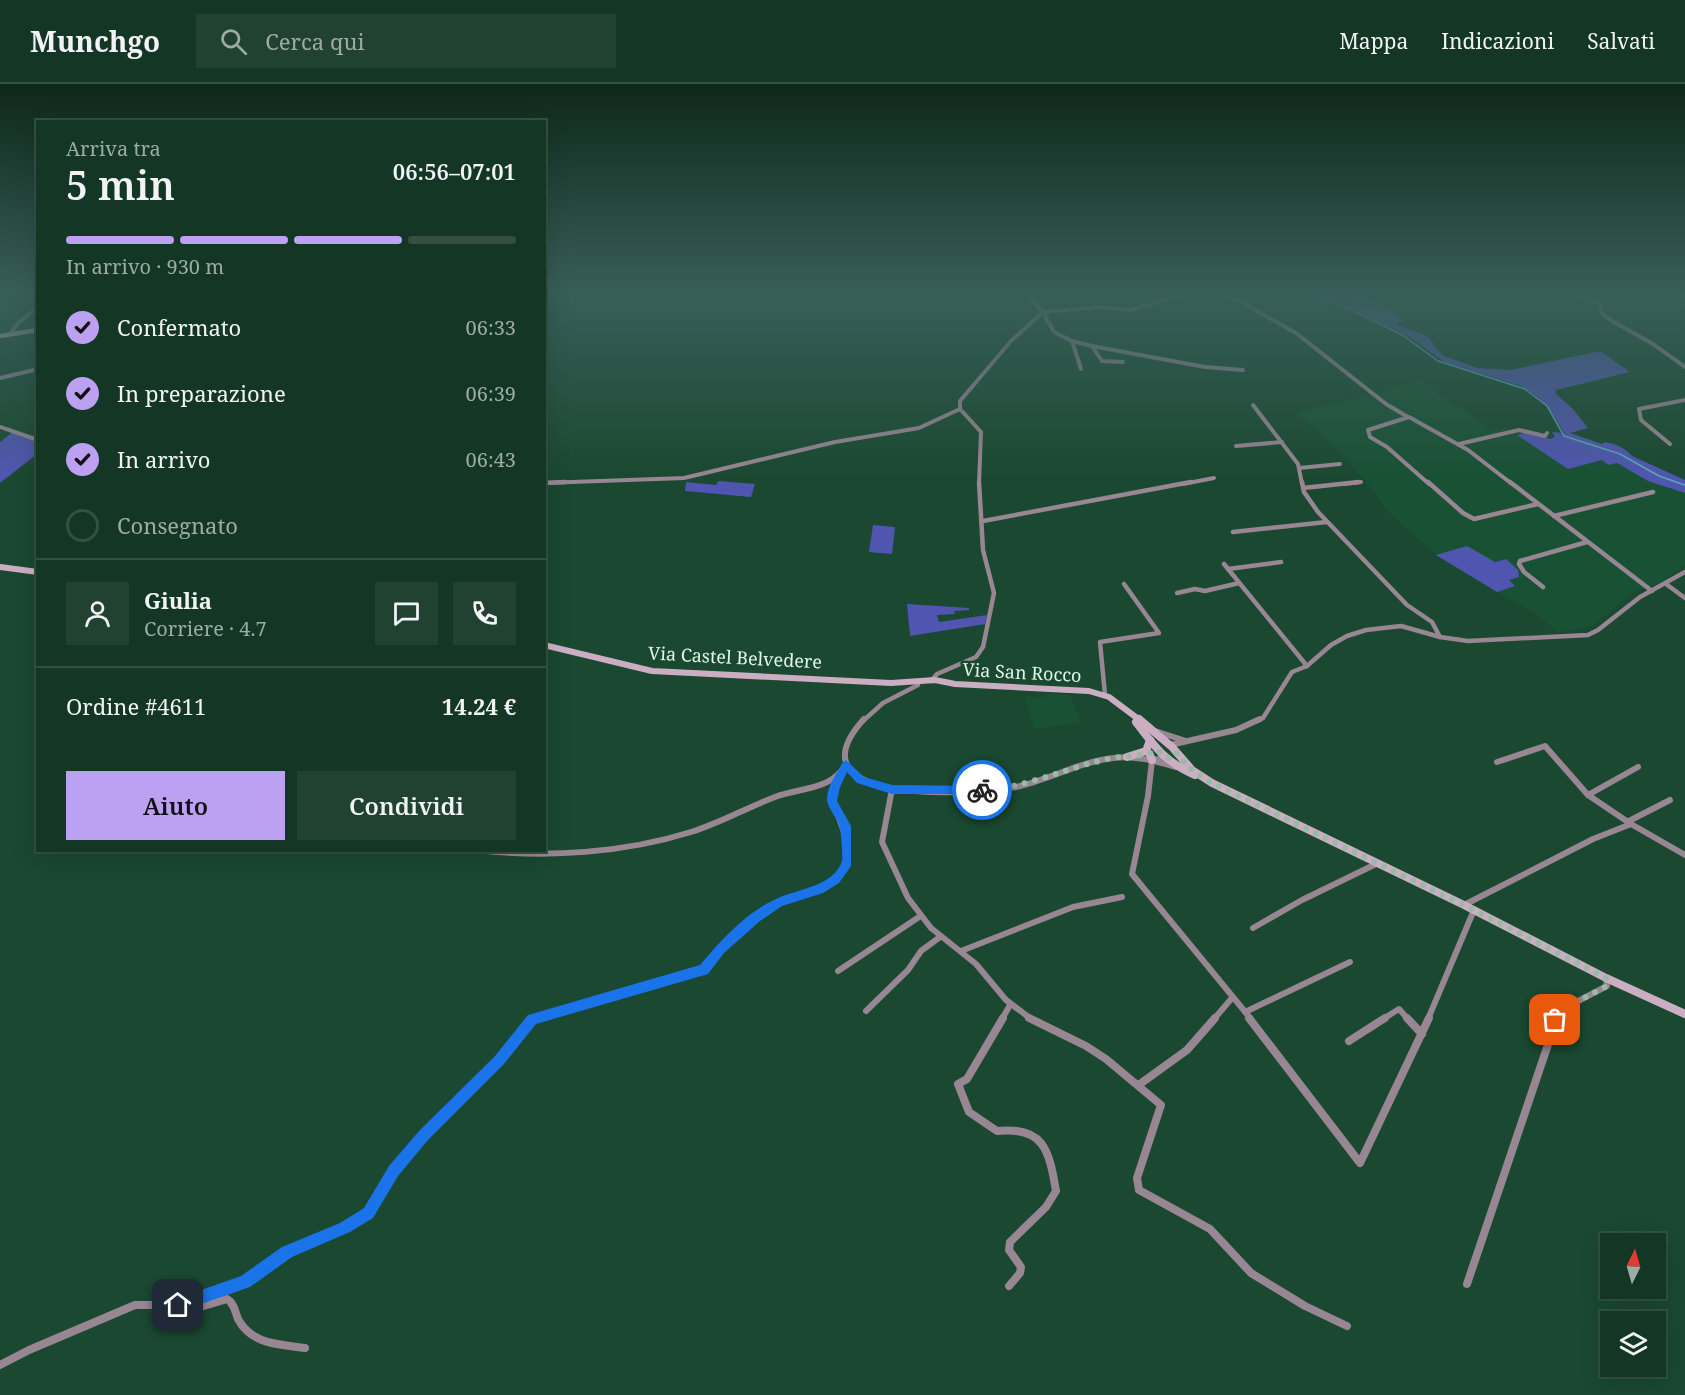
<!DOCTYPE html>
<html lang="it">
<head>
<meta charset="utf-8">
<style>
  :root { --surface:#143624; --page:#214131; --text:#f1f3f6; --muted:#9daba6; --line:#335041; --accent:#bca0f2 }
  body { margin:0; font-family:"Noto Serif",serif; background:var(--page); color:var(--text); height:100vh; display:flex; flex-direction:column; font-size:22px; white-space:nowrap }
  * { box-sizing:border-box; margin:0 }
  p { font-size:20px; color:var(--muted) }
  .icon { flex:none; width:33px; height:33px; fill:none; stroke:currentColor; stroke-width:2; stroke-linecap:round; stroke-linejoin:round }
  .map { position:relative; flex:1; overflow:hidden }
  .sheet { position:absolute; left:36px; top:36px; width:510px; height:732px; display:flex; flex-direction:column; background:var(--surface); border-radius:0px; box-shadow:0 6px 24px #0002,0 0 0 2px var(--line) }
  .sheet>* { flex:none }
  .needle { width:39px; rotate:5deg }
  .controls { position:absolute; left:1600px; top:1149px; display:grid; gap:12px }
  .controls a { display:grid; place-items:center; width:66px; height:66px; border-radius:0px; background:var(--surface); box-shadow:0 6px 24px #0002,0 0 0 2px var(--line); font-size:30px }
  .pin { position:absolute; display:grid; place-items:center; width:51px; height:51px; color:#fff; margin:-26px; border-radius:12px; box-shadow:0 3px 9px #0006 }
  .courier { position:absolute; display:grid; place-items:center; width:60px; height:60px; margin:-30px; border:4px solid #1a73e8; border-radius:50%; background:#fff; color:#222; box-shadow:0 2px 8px #0007 }
  .overview em { font-style:normal; font-weight:600 }
  .overview div { display:flex; flex-direction:column-reverse }
  .overview { display:flex; align-items:center; justify-content:space-between; height:102px; padding:0 30px }
  h1 { font-size:39px; font-weight:600; line-height:45px }
  .bar { display:grid; grid-template-columns:repeat(4,1fr); gap:9px 6px; align-content:center; height:72px; padding:0 30px }
  .bar i { height:8px; border-radius:4px; background:var(--line) }
  .bar .selected { background:var(--accent) }
  .bar p { grid-column:span 4 }
  .line { display:flex; align-items:center; gap:15px; padding:0 30px; border-top:2px solid var(--line) }
  .line div { flex:1 }
  .round { display:grid; place-items:center; flex:none; width:63px; height:63px; border-radius:0px; background:var(--page) }
  ol { padding:0 30px; list-style:none }
  li { display:flex; align-items:center; gap:18px; height:66px }
  li p { margin-inline-start:auto }
  li .icon { padding:6px; border-radius:50%; background:var(--accent); color:#111; stroke-width:4 }
  li:last-child { color:var(--muted) }
  li i { width:33px; height:33px; border:3px solid var(--line); border-radius:50% }
  .cta { display:flex; gap:12px; margin-top:auto; padding:12px 30px }
  .cta a { flex:1; height:69px; border-radius:0px; background:var(--accent); color:#111; font-size:24px; font-weight:600; line-height:69px; text-align:center }
  .cta a+a { background:var(--page); color:var(--text) }
  header { display:flex; align-items:center; gap:36px; box-sizing:border-box; height:84px; padding:0 30px; background:var(--surface); border-bottom:2px solid var(--line) }
  header strong { font-size:28px }
  nav { display:flex; gap:33px; margin-inline-start:auto; font-size:21px }
  .search { width:420px; height:54px; background:var(--page); display:flex; align-items:center; gap:15px; box-sizing:border-box; padding:0 21px; border-radius:0px; color:var(--muted); font-size:22px }
  .map>svg:first-child { display:block }
  .built { fill:#195134 }
  .green { fill:#5056b0 }
  .lines { fill:none; stroke-linecap:round; stroke-linejoin:round }
  .stream { stroke:#55abb8; stroke-width:1.5 }
  .street-far3 { stroke:#998693; stroke-width:4 }
  .street-far2 { stroke:#998693; stroke-width:4.5 }
  .street-far1 { stroke:#998693; stroke-width:6 }
  .street { stroke:#998693; stroke-width:8 }
  .secondary-far2 { stroke:#ccaec3; stroke-width:4.5 }
  .secondary-far1 { stroke:#ccaec3; stroke-width:6 }
  .secondary { stroke:#ccaec3; stroke-width:8 }
  .route { fill:#1a73e8 }
  .done { stroke:#99baa7; stroke-width:6; stroke-dasharray:0 10.8 }
  .labels { text-anchor:middle; stroke-width:5; stroke-linejoin:round; paint-order:stroke }
  .street-label { font-size:18px; fill:#def7e7; stroke:#1a4830 }
</style>
</head>
<body>
<header>
<strong>Munchgo</strong>
<div class="search"><svg class="icon" aria-label="search" viewBox="0 0 24 24"><circle cx="10" cy="10" r="6"/><path d="M15 15l6 6"/></svg>Cerca qui</div>
<nav><a>Mappa</a><a>Indicazioni</a><a>Salvati</a></nav>
</header>
<div class="map">
<svg width="1685" height="1311" viewBox="0 0 1685 1311">
  <rect width="100%" height="100%" fill="#1a4830"/>
  <g class="built">
    <polygon points="1420,297 1465,326 1492,347 1505,343 1568,385 1602,376 1617,379 1648,397 1685,409 1685,482 1660,499 1636,507 1592,542 1559,549 1532,527 1486,502 1436,471 1388,428 1367,399 1337,365 1296,329"/>
    <polygon points="1047,610 1070,611 1081,639 1035,645 1025,613 1047,613"/>
  </g>
  <g class="green">
    <path d="M1315,211C1343,211 1384,213 1403,238H1398V241L1427,252L1442,271L1477,284L1511,286L1600,267L1630,288L1556,306L1555,309L1573,325L1588,344L1570,349L1602,360L1605,358C1618,360 1626,365 1632,372L1685,396V409L1648,397L1617,379L1608,381L1602,376L1568,385L1517,351L1526,348L1550,355L1555,353L1552,348L1564,349C1550,325 1545,316 1521,302L1444,278L1413,255L1350,224Z"/>
    <polygon points="13,348 37,357 37,370 0,399 0,358"/>
    <polygon points="718,397 755,400 751,413 685,407 686,398 716,401"/>
    <polygon points="873,441 895,443 892,470 869,468"/>
    <polygon points="1467,462 1495,478 1506,475 1518,486 1519,493 1509,496 1515,502 1497,508 1436,471"/>
    <polygon points="907,520 969,524 969,526 954,527 955,530 937,531 939,538 987,531 985,540 910,552"/>
  </g>
  <g class="lines">
    <polyline class="stream" points="1312,211 1347,224 1404,252 1438,277 1525,305 1547,322 1564,352 1620,370 1659,392 1685,401"/>
    <g class="street-far3">
      <polyline points="1229,211 1296,249 1386,320 1408,333"/>
      <polyline points="1583,211 1601,221 1601,228 1607,234 1653,260 1685,283"/>
      <polyline points="10,250 18,239 38,223"/>
      <polyline points="1072,257 1092,262 1102,277 1123,278"/>
      <polyline points="1092,262 1205,283 1243,286"/>
      <polyline points="1081,285 1072,257 1054,248 1043,228 1100,223 1131,226 1180,211"/>
      <polyline points="0,294 38,285"/>
      <polyline points="1253,321 1298,380 1302,400"/>
      <polyline points="0,343 38,356"/>
      <polyline points="1459,360 1519,346 1545,352 1547,349"/>
      <polyline points="1670,360 1641,336 1639,325 1685,316"/>
      <polyline points="1236,362 1282,358"/>
      <polyline points="1299,384 1340,380"/>
      <polyline points="544,399 684,394 835,358 919,344 960,325"/>
      <polyline points="979,400 981,348 960,325 960,317 1011,257 1043,228 1028,211"/>
      <polyline points="1183,400 1214,394"/>
      <polyline points="1344,400 1361,398"/>
      <polyline points="1429,400 1387,363 1370,353 1368,346 1409,333 1468,366 1512,400"/>
    </g>
    <g class="street-far2">
      <polyline points="1302,398 1304,408 1318,428 1407,521 1432,538 1440,553"/>
      <polyline points="1428,398 1463,429 1474,435 1538,420"/>
      <polyline points="1510,398 1652,507"/>
      <polyline points="544,399 565,398"/>
      <polyline points="1303,404 1359,398"/>
      <polyline points="1554,432 1653,408"/>
      <polyline points="983,437 1191,398"/>
      <polyline points="1233,448 1327,438"/>
      <polyline points="1224,480 1307,582"/>
      <polyline points="1228,485 1281,478"/>
      <polyline points="1666,500 1685,514"/>
      <polyline points="1543,503 1524,488 1519,480 1520,477 1587,458"/>
      <polyline points="1177,509 1195,505 1205,507 1239,499"/>
      <polyline points="931,597 937,590 976,573 983,563 994,509 983,466 979,398"/>
      <polyline points="1105,611 1100,558 1159,549 1124,500"/>
      <polyline points="863,637 883,619 918,601"/>
      <polyline points="1257,637 1263,634 1292,588 1307,582 1331,561 1347,552 1366,546 1401,542 1440,553 1468,557 1588,551 1598,546 1640,513 1685,488"/>
    </g>
    <g class="street-far1">
      <path d="M864,635C785,722 974,711 1016,703C1049,696 1079,678 1113,674C1134,671 1155,677 1176,683"/>
      <polyline points="1155,647 1186,657"/>
      <polyline points="1170,661 1236,646 1260,635"/>
      <polyline points="1165,674 1152,676 1148,712 1132,790 1251,935"/>
      <polyline points="1497,678 1545,662 1588,711 1631,740 1685,771"/>
      <polyline points="892,705 882,758 908,814 931,844 976,880 1006,916 1031,935"/>
      <polyline points="1588,711 1638,683"/>
      <polyline points="1627,738 1670,716"/>
      <path d="M478,766C547,774 624,769 691,748C720,739 746,724 775,713C801,703 831,707 846,680"/>
      <polyline points="1464,821 1593,755 1631,740"/>
      <polyline points="1253,844 1302,816 1378,779"/>
      <polyline points="961,867 1073,823 1122,813"/>
      <polyline points="838,887 919,833"/>
      <polyline points="866,927 908,886 921,867 940,853"/>
      <polyline points="1245,928 1350,878"/>
      <path d="M533,935L704,886C724,860 747,837 776,820C790,812 808,809 824,802C863,786 845,746 832,718L839,693"/>
      <polyline points="1002,935 1010,921"/>
      <polyline points="1214,935 1232,914"/>
      <polyline points="1383,935 1399,925 1408,935"/>
      <polyline points="1428,935 1474,826"/>
      <polyline points="1556,935 1559,927 1607,902 1606,894"/>
    </g>
    <g class="street">
      <path d="M1003,934L967,995L958,1000L969,1028L997,1047C1044,1042 1049,1066 1056,1107L1046,1123L1010,1158L1009,1166L1021,1183L1020,1189L1009,1202"/>
      <polyline points="1029,934 1086,962 1106,975 1161,1021 1137,1094 1139,1106 1210,1145 1251,1189 1305,1222 1347,1242"/>
      <polyline points="1249,934 1360,1079 1429,934"/>
      <polyline points="1407,934 1422,950"/>
      <polyline points="1349,957 1385,934"/>
      <polyline points="1140,1000 1187,966 1215,934"/>
      <polyline points="1467,1200 1557,934"/>
      <path d="M178,1221L187,1227L227,1215C234,1219 235,1227 238,1235C252,1261 279,1260 305,1264"/>
      <polyline points="0,1281 29,1266 135,1221 178,1221 235,1203 258,1190 287,1168 345,1144 368,1129 394,1087 424,1051 500,976 533,935 537,934"/>
    </g>
    <polyline class="secondary-far2" points="0,252 38,246"/>
    <g class="secondary-far1">
      <polyline points="0,483 38,488"/>
      <polyline points="544,561 652,587 891,599 935,596 955,600 1089,607 1109,613 1141,637"/>
    </g>
    <g class="secondary">
      <polyline points="1139,635 1172,663 1192,686 1212,699 1464,821 1606,894 1685,930"/>
      <path d="M1136,638C1155,663 1165,678 1195,691"/>
      <polyline points="1150,671 1152,676"/>
      <polyline points="1127,673 1146,667 1150,656"/>
    </g>
  </g>
  <linearGradient id="sky" x2="0" y2="1"><stop stop-color="#0e281a"/><stop offset="0.53" stop-color="#385e59"/><stop offset="1" stop-color="#385e59" stop-opacity="0"/></linearGradient>
  <rect width="1685" height="395" fill="url(#sky)"/>
  <path class="route" d="M846,676L864,693L892,701L982,702L988,706L982,710H892L857,699L847,688L840,703L837,717L851,742V782L839,799L823,809L782,822L760,837L724,869L708,890L536,940L504,980L428,1056L398,1092L373,1134L350,1148L292,1173L250,1203L178,1228L173,1226L171,1221L173,1216L241,1192L282,1163L340,1139L364,1124L389,1082L419,1047L495,972L528,931L700,881C720,857 746,828 776,815C796,805 834,803 842,777C843,772 841,746 839,740C836,733 828,724 827,716C827,702 837,689 843,678Z"/>
  <g class="lines">
    <path class="done" d="M982,706C1027,704 1065,684 1108,675C1126,671 1140,674 1158,666L1166,674L1173,673L1176,669L1192,686L1212,699L1474,826L1606,894L1607,902L1559,927L1555,936"/>
  </g>
  <g class="labels">
    <g class="street-label">
      <text transform="translate(735 574) rotate(3)" y="6">Via Castel Belvedere</text>
      <text transform="translate(1022 589) rotate(3)" y="6">Via San Rocco</text>
    </g>
  </g>
</svg>
<div class="controls">
<a><svg class="needle" viewBox="-14 -14 28 28"><path d="M0-13l5 13h-10z" fill="#e53935"/><path d="M0 13l5-13h-10z" fill="#9daba6"/></svg></a>
<a><svg class="icon" aria-label="layers" viewBox="0 0 24 24"><path d="M12 4l9 5-9 5-9-5zM3 14l9 5 9-5"/></svg></a>
</div>
<div class="pin" style="left:1555px;top:936px;background:#ea580c"><svg class="icon" aria-label="bag" viewBox="0 0 24 24"><path d="M5 8h14l-1 12H6zM9 8a3 3 0 0 1 6 0"/></svg></div>
<div class="pin" style="left:178px;top:1221px;background:#1f2937"><svg class="icon" aria-label="home" viewBox="0 0 24 24"><path d="M3 11l9-7 9 7M6 9v11h12V9"/></svg></div>
<div class="courier" style="left:982px;top:706px"><svg class="icon" aria-label="bike" viewBox="0 0 24 24"><circle cx="6" cy="16" r="4"/><circle cx="18" cy="16" r="4"/><path d="M6 16l4-8h5l3 8M10 8l3 8H6M13 5h3"/></svg></div>
<section class="sheet">
<div class="overview"><div><h1>5 min</h1><p>Arriva tra</p></div><em>06:56–07:01</em></div>
<div class="bar"><i class="selected"></i><i class="selected"></i><i class="selected"></i><i></i><p>In arrivo · 930 m</p></div>
<ol>
<li><svg class="icon" aria-label="check" viewBox="0 0 24 24"><path d="M5 12l5 5 9-10"/></svg>Confermato<p>06:33</p></li>
<li><svg class="icon" aria-label="check" viewBox="0 0 24 24"><path d="M5 12l5 5 9-10"/></svg>In preparazione<p>06:39</p></li>
<li><svg class="icon" aria-label="check" viewBox="0 0 24 24"><path d="M5 12l5 5 9-10"/></svg>In arrivo<p>06:43</p></li>
<li><i></i>Consegnato</li>
</ol>
<div class="line" style="height:108px"><a class="round"><svg class="icon" aria-label="person" viewBox="0 0 24 24"><circle cx="12" cy="8" r="4"/><path d="M4 21q1-7 8-7t8 7"/></svg></a><div><b>Giulia</b><p>Corriere · 4.7</p></div><a class="round"><svg class="icon" aria-label="chat" viewBox="0 0 24 24"><path d="M4 5h16v11H9l-5 4z"/></svg></a><a class="round"><svg class="icon" aria-label="phone" viewBox="0 0 24 24"><path d="M5 4h4l2 5-3 2q2 4 5 5l2-3 5 2v4C11 20 4 13 5 4z"/></svg></a></div>
<div class="line" style="height:78px"><div>Ordine #4611</div><b>14.24 €</b></div>
<div class="cta"><a>Aiuto</a><a>Condividi</a></div>
</section>
</div>
</body>
</html>
